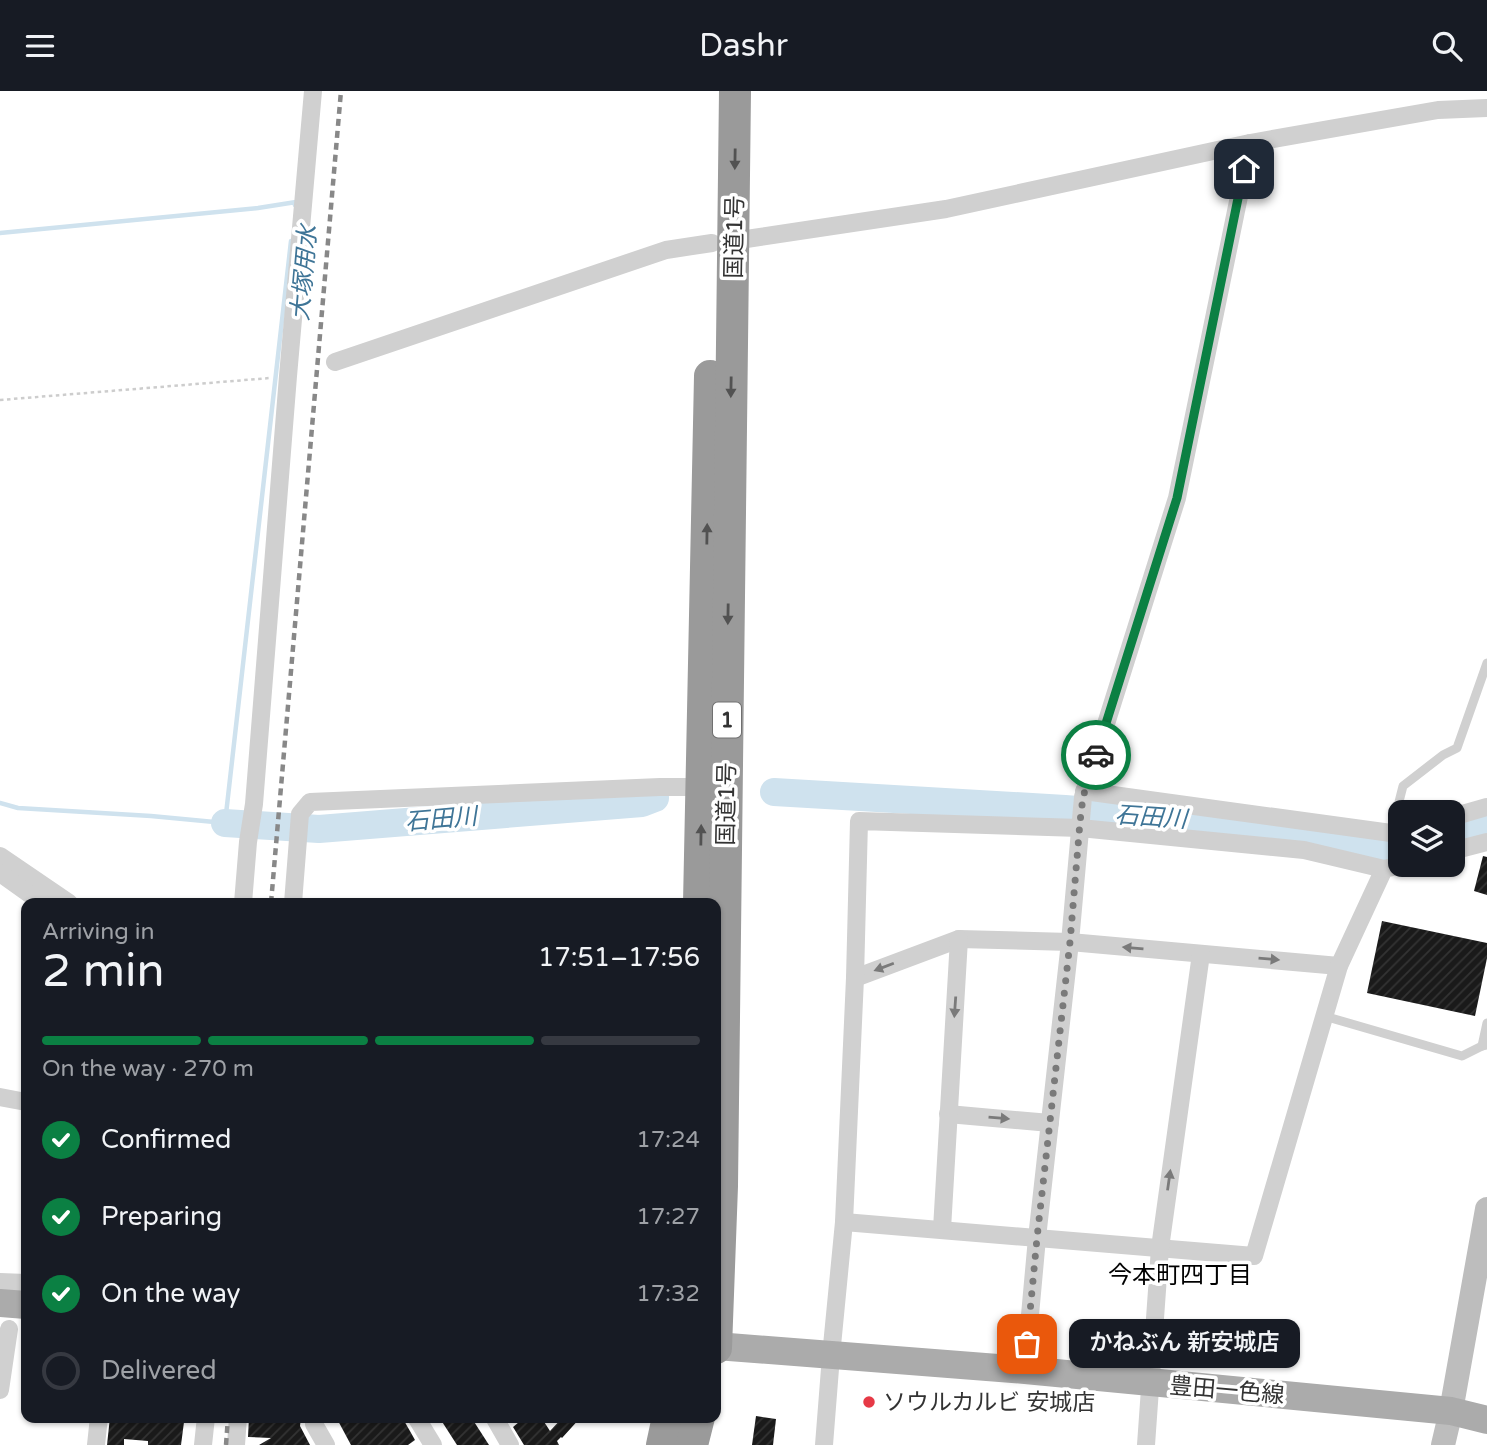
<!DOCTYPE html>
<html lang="en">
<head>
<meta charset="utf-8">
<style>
  :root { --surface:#171b24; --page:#242831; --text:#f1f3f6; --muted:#9ea1a6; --line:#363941; --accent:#0b8043 }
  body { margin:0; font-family:"Varela Round","Noto Sans JP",sans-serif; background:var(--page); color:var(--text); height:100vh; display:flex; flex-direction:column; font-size:26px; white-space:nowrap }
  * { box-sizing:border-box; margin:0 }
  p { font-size:23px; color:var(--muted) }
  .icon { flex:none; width:38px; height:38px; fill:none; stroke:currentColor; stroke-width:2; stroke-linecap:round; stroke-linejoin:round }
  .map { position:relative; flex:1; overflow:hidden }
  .drawer { position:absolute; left:21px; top:807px; width:700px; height:525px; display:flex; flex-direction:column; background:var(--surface); border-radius:14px; box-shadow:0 2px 5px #0004 }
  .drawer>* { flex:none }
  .fabs { position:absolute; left:1388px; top:709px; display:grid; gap:14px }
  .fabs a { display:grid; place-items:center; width:77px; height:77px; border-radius:14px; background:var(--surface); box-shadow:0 2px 5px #0004; font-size:35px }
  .pin { position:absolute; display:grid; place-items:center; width:60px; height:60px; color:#fff; margin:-30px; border-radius:14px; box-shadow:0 4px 10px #0006 }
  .courier { position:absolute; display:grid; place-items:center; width:70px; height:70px; margin:-35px; border:5px solid #0b8043; border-radius:50%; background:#fff; color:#222; box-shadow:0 2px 9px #0007 }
  .bubble { position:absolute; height:49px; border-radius:14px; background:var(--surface); box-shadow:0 2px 5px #0004; font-size:23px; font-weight:600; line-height:49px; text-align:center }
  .summary em { font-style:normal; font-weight:600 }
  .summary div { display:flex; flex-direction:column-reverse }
  .summary { display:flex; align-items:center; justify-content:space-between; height:119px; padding:0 21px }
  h1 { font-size:46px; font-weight:600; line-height:52px }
  .bar { display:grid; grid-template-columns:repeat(4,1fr); gap:10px 7px; align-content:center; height:84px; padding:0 21px }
  .bar i { height:9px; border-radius:5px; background:var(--line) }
  .bar .current { background:var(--accent) }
  .bar p { grid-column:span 4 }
  ol { padding:0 21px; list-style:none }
  li { display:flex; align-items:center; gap:21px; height:77px }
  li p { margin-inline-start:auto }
  li .icon { padding:7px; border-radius:50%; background:var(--accent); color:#fff; stroke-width:4 }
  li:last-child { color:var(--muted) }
  li i { width:38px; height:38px; border:4px solid var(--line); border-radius:50% }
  header { display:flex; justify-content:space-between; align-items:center; height:91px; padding:0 21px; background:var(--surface); font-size:32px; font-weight:600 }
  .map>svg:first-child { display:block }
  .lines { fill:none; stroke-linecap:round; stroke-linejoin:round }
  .stream { stroke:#cfe2ee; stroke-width:4.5 }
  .river { stroke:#cfe2ee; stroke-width:28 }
  .building { fill:url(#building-hatch) }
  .path { stroke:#cdcdcd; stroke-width:2.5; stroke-dasharray:3.5 3.5; stroke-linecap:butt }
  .lane { stroke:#d0d0d0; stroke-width:9 }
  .street { stroke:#d0d0d0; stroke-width:18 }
  .secondary { stroke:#bdbdbd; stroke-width:24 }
  .primary { stroke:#ababab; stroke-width:28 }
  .highway { stroke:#9a9a9a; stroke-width:32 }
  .rail { stroke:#888; stroke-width:4.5; stroke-dasharray:7 5; stroke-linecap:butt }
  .oneway { fill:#525252 }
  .oneway2 { fill:#7a7a7a }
  .done { stroke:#7a7a7a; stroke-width:7; stroke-dasharray:0 12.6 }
  .route { stroke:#0b8043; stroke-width:9 }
  .poi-dot { fill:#e63946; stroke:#fff; stroke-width:2.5 }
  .labels { text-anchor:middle; stroke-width:7; stroke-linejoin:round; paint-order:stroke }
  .shield { fill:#fff; stroke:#707070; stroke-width:2 }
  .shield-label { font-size:21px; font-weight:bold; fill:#333 }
  .street-label { font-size:23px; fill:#333; stroke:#fff }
  .poi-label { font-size:23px; fill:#333; stroke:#fff; text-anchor:start }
  .water-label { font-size:24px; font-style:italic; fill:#3f7597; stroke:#fff }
  .neighbourhood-label { font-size:24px; fill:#000; stroke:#fff }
</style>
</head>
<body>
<header><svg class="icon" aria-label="menu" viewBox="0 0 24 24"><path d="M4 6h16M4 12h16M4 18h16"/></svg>Dashr<svg class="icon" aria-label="search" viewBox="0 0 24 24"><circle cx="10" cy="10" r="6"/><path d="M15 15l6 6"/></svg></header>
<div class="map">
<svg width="1487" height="1354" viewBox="0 0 1487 1354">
  <defs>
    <pattern id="building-hatch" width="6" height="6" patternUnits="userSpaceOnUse" patternTransform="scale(1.75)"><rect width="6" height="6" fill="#1a1a1a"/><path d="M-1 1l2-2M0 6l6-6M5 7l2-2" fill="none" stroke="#333"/></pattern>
  </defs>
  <rect width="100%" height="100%" fill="#fff"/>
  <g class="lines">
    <g class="stream">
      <polyline points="0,142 258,117 296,111 295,114"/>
      <polyline points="0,712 18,717 151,725 225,732 291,150"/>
    </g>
    <g class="river">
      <polyline points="774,701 1065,718 1197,729 1362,758 1390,759 1400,757"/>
      <polyline points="225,732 319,738 642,712 655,707"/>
      <polyline points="1452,743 1487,734"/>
    </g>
  </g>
  <g class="building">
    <polygon points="1483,765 1487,766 1487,804 1474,800"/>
    <polygon points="1382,830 1487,852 1487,867 1475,925 1367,902"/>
    <polygon points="756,1325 776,1328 773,1354 752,1354"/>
    <polygon points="110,1326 147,1326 184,1331 181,1354 148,1354 148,1350 124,1348 124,1354 107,1354"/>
    <polygon points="249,1326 301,1326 300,1335 310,1354 259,1354 271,1347 248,1346"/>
    <polygon points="336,1326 402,1326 415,1349 408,1354 351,1354"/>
    <polygon points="439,1326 471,1326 489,1354 457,1354"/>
    <polygon points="516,1326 541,1326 550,1340 563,1326 581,1326 562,1347 561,1346 557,1350 559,1354 524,1354 513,1336 519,1331"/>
  </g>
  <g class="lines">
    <polyline class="path" points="0,309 270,287"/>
    <g class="lane">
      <polyline points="1391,742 1403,695 1443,664 1457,657 1487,572"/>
      <polyline points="1324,925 1462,965 1482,955"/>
      <polyline points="1487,932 1482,955 1487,954"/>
    </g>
    <g class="street">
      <polyline points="733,150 946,118 1250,52 1438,19 1487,17"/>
      <polyline points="335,271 666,159 712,152"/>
      <polyline points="1084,700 1391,742 1400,741"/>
      <polyline points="1452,726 1487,716"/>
      <polyline points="1452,760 1487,751"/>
      <polyline points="0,765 69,812"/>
      <polyline points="0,782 42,812"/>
      <polyline points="243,812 248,751 254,713 288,285 313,0"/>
      <polyline points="293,812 300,723 310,711 660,696 702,696"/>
      <polyline points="855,887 959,848 1070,851 1339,875"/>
      <polyline points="0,1006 26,1011"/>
      <polyline points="948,1023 1050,1032"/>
      <polyline points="844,1131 1254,1165 1339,875 1384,778 1402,774"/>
      <polyline points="942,1138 959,848"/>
      <polyline points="0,1191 26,1192"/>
      <polyline points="1025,1279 1037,1147 1070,851 1083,706 1177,407 1250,52"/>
      <polyline points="0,1299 9,1238"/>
      <polyline points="314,1326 314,1333 326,1354"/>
      <polyline points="416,1326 433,1354"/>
      <polyline points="494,1326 510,1354"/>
      <polyline points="96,1354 99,1326"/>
      <polyline points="203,1354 206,1326"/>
      <polyline points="236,1354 238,1326"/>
      <polyline points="824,1354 831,1265 844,1131 855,887 859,730 1080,737 1304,759 1384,778"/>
      <polyline points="1146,1354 1160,1157 1201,863"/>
    </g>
    <polyline class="secondary" points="1443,1354 1451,1320 1487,1118"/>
    <g class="primary">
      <polyline points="0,1212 26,1214"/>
      <polyline points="716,1255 1025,1279 1451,1320 1487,1329"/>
    </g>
    <g class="highway">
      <polyline points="699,812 710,285"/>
      <polyline points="716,1257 722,1095 735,0"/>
      <polyline points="662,1354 668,1326"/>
      <polyline points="692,1354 699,1326"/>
    </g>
    <g class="rail">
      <polyline points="271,812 341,0"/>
      <polyline points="226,1354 228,1326"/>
    </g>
  </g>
  <defs><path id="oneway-solid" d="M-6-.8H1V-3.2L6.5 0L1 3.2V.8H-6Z" transform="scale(1.75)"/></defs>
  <g class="oneway">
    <use href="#oneway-solid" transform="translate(735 68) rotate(91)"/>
    <use href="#oneway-solid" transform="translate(731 296) rotate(91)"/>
    <use href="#oneway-solid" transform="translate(707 443) rotate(-89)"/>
    <use href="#oneway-solid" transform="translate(728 523) rotate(91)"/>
    <use href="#oneway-solid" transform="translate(701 744) rotate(-89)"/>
  </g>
  <g class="oneway2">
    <use href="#oneway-solid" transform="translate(1133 857) rotate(-175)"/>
    <use href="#oneway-solid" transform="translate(1269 868) rotate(5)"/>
    <use href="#oneway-solid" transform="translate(884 876) rotate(159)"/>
    <use href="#oneway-solid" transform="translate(955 916) rotate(94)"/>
    <use href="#oneway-solid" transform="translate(999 1027) rotate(5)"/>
    <use href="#oneway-solid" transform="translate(1169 1089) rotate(-82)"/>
  </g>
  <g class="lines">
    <polyline class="done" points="1027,1253 1037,1147 1070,851 1080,731 1083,706 1096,664"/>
    <polyline class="route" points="1096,664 1177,407 1244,78"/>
  </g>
  <circle class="poi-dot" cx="869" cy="1311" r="7"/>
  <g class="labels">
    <rect class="shield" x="713" y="611.5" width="28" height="35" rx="5"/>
    <g class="shield-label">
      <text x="727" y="636">1</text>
    </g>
    <g class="street-label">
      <text transform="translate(734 146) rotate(-89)" y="8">国道1号</text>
      <text transform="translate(726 713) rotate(-89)" y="8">国道1号</text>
      <text transform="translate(1227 1299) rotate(5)" y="8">豊田一色線</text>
    </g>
    <g class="poi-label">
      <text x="883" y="1319">ソウルカルビ 安城店</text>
    </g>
    <g class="water-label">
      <text transform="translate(304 182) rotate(-85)" y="8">大塚用水</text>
      <text transform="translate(1151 726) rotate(4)" y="8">石田川</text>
      <text transform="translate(441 728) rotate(-5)" y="8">石田川</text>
    </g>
    <g class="neighbourhood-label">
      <text x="1180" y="1192">今本町四丁目</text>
    </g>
  </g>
</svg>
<div class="fabs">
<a><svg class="icon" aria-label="layers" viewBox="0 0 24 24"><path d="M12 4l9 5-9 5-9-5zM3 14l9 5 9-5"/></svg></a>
</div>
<div class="pin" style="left:1027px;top:1253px;background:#ea580c"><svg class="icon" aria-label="bag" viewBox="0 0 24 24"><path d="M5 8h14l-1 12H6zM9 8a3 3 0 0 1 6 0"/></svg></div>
<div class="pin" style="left:1244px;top:78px;background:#1f2937"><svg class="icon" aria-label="home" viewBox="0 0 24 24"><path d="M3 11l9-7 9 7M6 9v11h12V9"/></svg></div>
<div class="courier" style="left:1096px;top:664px"><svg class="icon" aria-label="car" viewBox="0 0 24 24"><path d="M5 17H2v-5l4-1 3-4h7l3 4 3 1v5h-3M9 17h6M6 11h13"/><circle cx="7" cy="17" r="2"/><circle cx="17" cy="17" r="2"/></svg></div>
<div class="bubble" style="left:1069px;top:1228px;width:231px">かねぶん 新安城店</div>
<section class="drawer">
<div class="summary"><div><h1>2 min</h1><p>Arriving in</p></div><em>17:51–17:56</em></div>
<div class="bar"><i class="current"></i><i class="current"></i><i class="current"></i><i></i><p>On the way · 270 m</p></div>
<ol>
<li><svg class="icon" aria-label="check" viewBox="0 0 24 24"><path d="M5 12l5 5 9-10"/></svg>Confirmed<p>17:24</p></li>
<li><svg class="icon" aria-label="check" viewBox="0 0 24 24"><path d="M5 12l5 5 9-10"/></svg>Preparing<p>17:27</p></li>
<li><svg class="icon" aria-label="check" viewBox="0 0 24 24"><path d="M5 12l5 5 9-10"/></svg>On the way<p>17:32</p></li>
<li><i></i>Delivered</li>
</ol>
</section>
</div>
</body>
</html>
